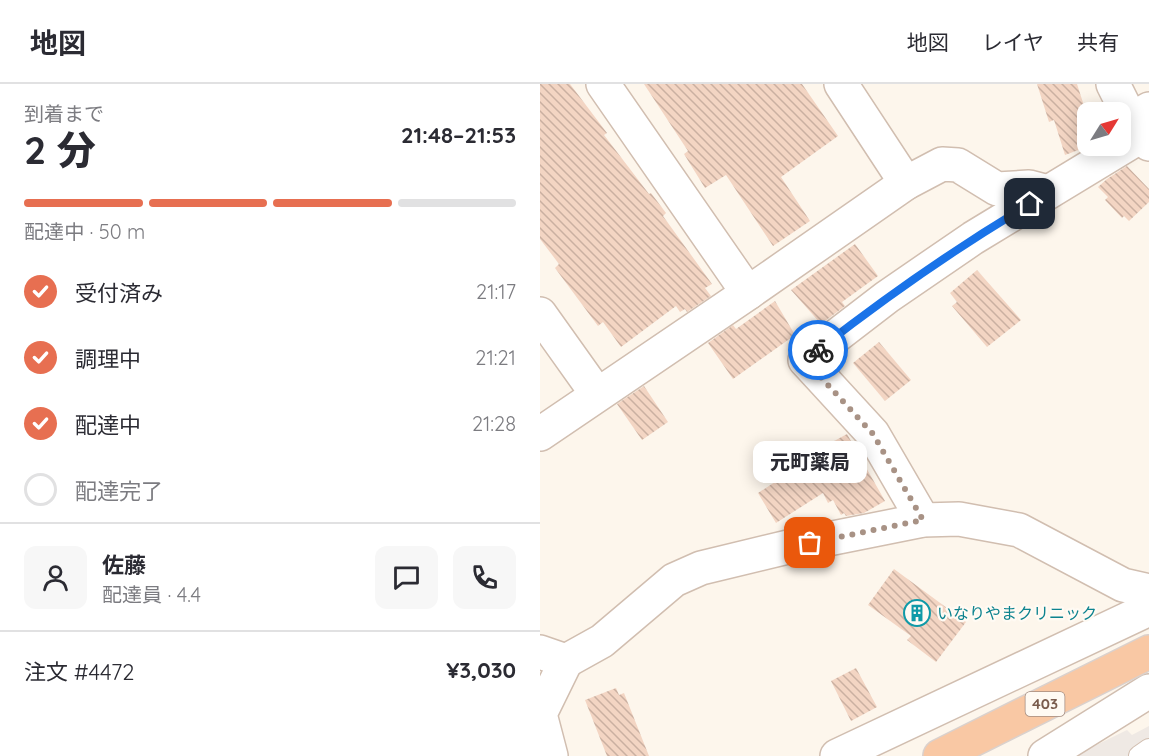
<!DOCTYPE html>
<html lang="ja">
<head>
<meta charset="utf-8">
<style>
  :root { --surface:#fff; --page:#f7f7f7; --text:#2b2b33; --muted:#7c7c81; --line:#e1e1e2; --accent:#e76f51 }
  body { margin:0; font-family:Quicksand,"Noto Sans JP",sans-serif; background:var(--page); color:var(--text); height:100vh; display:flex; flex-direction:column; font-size:22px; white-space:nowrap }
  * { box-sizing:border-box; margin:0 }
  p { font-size:20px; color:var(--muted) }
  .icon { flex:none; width:33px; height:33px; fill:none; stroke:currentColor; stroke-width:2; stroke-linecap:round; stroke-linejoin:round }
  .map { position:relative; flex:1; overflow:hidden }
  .drawer { display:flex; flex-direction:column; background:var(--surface); width:540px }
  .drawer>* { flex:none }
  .needle { width:39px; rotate:53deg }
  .controls { position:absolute; left:537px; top:18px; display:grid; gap:12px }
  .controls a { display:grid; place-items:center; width:54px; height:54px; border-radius:12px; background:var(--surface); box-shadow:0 3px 15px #0003; font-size:30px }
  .pin { position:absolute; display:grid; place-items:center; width:51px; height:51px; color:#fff; margin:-26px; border-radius:12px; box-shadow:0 3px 9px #0006 }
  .courier { position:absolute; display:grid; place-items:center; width:60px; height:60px; margin:-30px; border:4px solid #1a73e8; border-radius:50%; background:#fff; color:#222; box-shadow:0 2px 8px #0007 }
  .bubble { position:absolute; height:42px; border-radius:12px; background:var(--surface); box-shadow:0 3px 15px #0003; font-size:20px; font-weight:800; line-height:42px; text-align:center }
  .overview em { font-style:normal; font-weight:800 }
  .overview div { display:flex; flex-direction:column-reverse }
  .overview { display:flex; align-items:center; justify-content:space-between; height:102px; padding:0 24px }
  h1 { font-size:39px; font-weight:800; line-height:45px }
  .bar { display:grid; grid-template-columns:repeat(4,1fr); gap:9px 6px; align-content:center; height:72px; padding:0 24px }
  .bar i { height:8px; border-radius:4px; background:var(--line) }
  .bar .selected { background:var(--accent) }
  .bar p { grid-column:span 4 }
  .line { display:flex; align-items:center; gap:15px; padding:0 24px; border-top:2px solid var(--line) }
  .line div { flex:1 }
  .round { display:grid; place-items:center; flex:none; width:63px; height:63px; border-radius:12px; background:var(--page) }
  ol { padding:0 24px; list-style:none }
  li { display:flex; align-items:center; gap:18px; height:66px }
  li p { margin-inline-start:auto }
  li .icon { padding:6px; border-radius:50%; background:var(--accent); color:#fff; stroke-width:4 }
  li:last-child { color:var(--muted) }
  li i { width:33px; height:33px; border:3px solid var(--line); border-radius:50% }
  header { display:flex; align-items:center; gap:36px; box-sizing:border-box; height:84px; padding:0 30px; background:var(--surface); border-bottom:2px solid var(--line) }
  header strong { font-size:28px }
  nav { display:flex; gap:33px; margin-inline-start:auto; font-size:21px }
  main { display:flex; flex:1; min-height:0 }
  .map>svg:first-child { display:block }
  .industrial { fill:#efe9e4 }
  .building { fill:url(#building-back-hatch) }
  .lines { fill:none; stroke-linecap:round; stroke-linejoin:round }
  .service-casing { stroke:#d1beb0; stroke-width:22 }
  .minor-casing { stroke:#d1beb0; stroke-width:36 }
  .tertiary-casing { stroke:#d1beb0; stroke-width:36 }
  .trunk-casing { stroke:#dad1cd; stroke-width:36 }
  .service { stroke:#fff; stroke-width:20 }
  .minor { stroke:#fff; stroke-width:33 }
  .tertiary { stroke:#fff; stroke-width:33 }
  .trunk { stroke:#f9c8a4; stroke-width:33 }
  .done { stroke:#a89285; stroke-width:6; stroke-dasharray:0 10.8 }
  .route { stroke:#1a73e8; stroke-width:8 }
  .labels { text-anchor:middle; stroke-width:4.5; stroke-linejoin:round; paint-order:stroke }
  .shield { fill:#fffaf3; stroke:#a28b7f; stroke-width:1.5 }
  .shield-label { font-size:15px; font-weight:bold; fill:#7a5c4d }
  .culture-label { font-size:16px; fill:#0d838f; stroke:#fffaf3; text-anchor:start }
</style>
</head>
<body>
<header>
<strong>地図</strong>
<nav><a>地図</a><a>レイヤ</a><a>共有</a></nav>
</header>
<main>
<section class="drawer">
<div class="overview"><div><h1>2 分</h1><p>到着まで</p></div><em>21:48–21:53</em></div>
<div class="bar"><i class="selected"></i><i class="selected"></i><i class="selected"></i><i></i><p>配達中 · 50 m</p></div>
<ol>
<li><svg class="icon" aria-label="check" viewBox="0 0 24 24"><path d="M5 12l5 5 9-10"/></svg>受付済み<p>21:17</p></li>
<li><svg class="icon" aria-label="check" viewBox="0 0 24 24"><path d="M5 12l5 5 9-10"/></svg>調理中<p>21:21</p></li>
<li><svg class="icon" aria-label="check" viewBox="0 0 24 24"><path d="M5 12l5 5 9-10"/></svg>配達中<p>21:28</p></li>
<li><i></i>配達完了</li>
</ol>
<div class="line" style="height:108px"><a class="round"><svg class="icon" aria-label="person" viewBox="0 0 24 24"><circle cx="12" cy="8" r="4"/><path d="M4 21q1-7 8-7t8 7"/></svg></a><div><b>佐藤</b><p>配達員 · 4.4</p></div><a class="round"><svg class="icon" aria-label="chat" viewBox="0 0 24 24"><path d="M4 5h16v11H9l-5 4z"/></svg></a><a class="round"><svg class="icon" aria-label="phone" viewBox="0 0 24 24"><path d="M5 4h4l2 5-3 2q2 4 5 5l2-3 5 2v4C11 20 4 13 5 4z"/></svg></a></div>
<div class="line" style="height:78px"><div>注文 #4472</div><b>¥3,030</b></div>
</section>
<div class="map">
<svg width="609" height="672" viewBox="0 0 609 672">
  <defs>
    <pattern id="building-back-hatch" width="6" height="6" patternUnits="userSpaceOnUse" patternTransform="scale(1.5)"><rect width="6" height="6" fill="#f3d5c3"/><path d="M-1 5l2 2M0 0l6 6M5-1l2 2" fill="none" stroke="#cab0a1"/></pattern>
  </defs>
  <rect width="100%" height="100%" fill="#fdf6ec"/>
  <polygon class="industrial" points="609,642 609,672 534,672 587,646 592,651"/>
  <g class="building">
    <polygon points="0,0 30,0 67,49 64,51 109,110 111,109 126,129 123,132 172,200 165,204 171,212 147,228 145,225 140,228 136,222 81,263 63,238 58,242 15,184 19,180 0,155"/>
    <polygon points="104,0 262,0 298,52 241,93 270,137 233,162 186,91 165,104 144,70 148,67"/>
    <polygon points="497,0 537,0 546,28 540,28 548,52 548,62 549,62 525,71 514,36 509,38"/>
    <polygon points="587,82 609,105 609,118 589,137 584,132 582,134 565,116 568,113 558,103 567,95"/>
    <polygon points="315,160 338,192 302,218 305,222 281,240 251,206"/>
    <polygon points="437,186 481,236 447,263 412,222 417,218 410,209"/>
    <polygon points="235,217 255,251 193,295 168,259 193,241 196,245"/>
    <polygon points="339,258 371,296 345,317 313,279"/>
    <polygon points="104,302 128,338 102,356 77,320"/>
    <polygon points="307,350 345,417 324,429 306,432 304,429 301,431 293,416 288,419 283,409 236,439 218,409 276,371 274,368"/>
    <polygon points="354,485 426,538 396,578 367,556 371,552 328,521"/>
    <polygon points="316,584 337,623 311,637 291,597"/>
    <polygon points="76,604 79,611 84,609 109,672 67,672 45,616"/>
  </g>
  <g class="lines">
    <defs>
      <polyline id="service" points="599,672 609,665"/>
      <g id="minor">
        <polyline points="63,0 208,209"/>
        <polyline points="301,0 366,99"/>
        <polyline points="591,36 609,25"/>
        <polyline points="0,230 57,310"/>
        <polyline points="0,350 208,209 366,99 402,80 418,81 457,105 489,103 508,108"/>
        <polyline points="383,436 333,350 265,276 347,213 433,154 601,52"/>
        <polyline points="0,568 26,577 62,557 134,496 161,484 248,463 383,436 419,435 479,446 583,501 609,507"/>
        <polyline points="11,672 0,630 26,577"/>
        <polyline points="297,672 609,525"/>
        <polyline points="505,672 609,607"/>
      </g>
      <polyline id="tertiary" points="573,0 591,36 609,60"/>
      <polyline id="trunk" points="400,672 609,568"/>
    </defs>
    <use href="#service" class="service-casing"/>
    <use href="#minor" class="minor-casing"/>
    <use href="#tertiary" class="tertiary-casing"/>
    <use href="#trunk" class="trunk-casing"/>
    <use href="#service" class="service"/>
    <use href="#minor" class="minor"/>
    <use href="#tertiary" class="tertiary"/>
    <use href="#trunk" class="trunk"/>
  </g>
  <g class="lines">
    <polyline class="done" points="270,459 383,436 333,350 265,276 278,266"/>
    <path class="route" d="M278,266C346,213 416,164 490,120"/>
  </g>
  <defs>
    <symbol id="building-ring" viewBox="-11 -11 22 22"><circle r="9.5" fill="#fffaf3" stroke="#0f9aa8" stroke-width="1.5"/><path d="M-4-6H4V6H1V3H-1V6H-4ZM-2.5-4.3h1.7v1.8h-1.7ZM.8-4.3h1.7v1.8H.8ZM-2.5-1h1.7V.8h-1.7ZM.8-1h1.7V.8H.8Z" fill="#0f9aa8"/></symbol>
  </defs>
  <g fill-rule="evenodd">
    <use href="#building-ring" x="362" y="514" width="30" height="30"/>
  </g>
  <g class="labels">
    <rect class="shield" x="485.5" y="608" width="39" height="24" rx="4.5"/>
    <g class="shield-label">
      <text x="505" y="625">403</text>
    </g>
    <g class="culture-label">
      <text x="397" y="535">いなりやまクリニック</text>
    </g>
  </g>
</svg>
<div class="controls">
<a><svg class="needle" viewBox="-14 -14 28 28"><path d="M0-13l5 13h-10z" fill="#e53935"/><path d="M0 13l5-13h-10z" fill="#7c7c81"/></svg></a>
</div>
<div class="pin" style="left:270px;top:459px;background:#ea580c"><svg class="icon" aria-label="bag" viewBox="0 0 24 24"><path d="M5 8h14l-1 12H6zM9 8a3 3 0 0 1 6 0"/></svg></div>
<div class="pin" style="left:490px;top:120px;background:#1f2937"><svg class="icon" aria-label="home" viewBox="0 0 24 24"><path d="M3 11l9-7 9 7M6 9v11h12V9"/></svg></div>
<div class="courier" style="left:278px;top:266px"><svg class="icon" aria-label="bike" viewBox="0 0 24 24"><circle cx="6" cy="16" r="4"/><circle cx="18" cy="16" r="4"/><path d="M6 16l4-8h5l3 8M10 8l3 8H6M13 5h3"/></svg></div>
<div class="bubble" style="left:213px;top:357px;width:114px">元町薬局</div>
</div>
</main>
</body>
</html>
